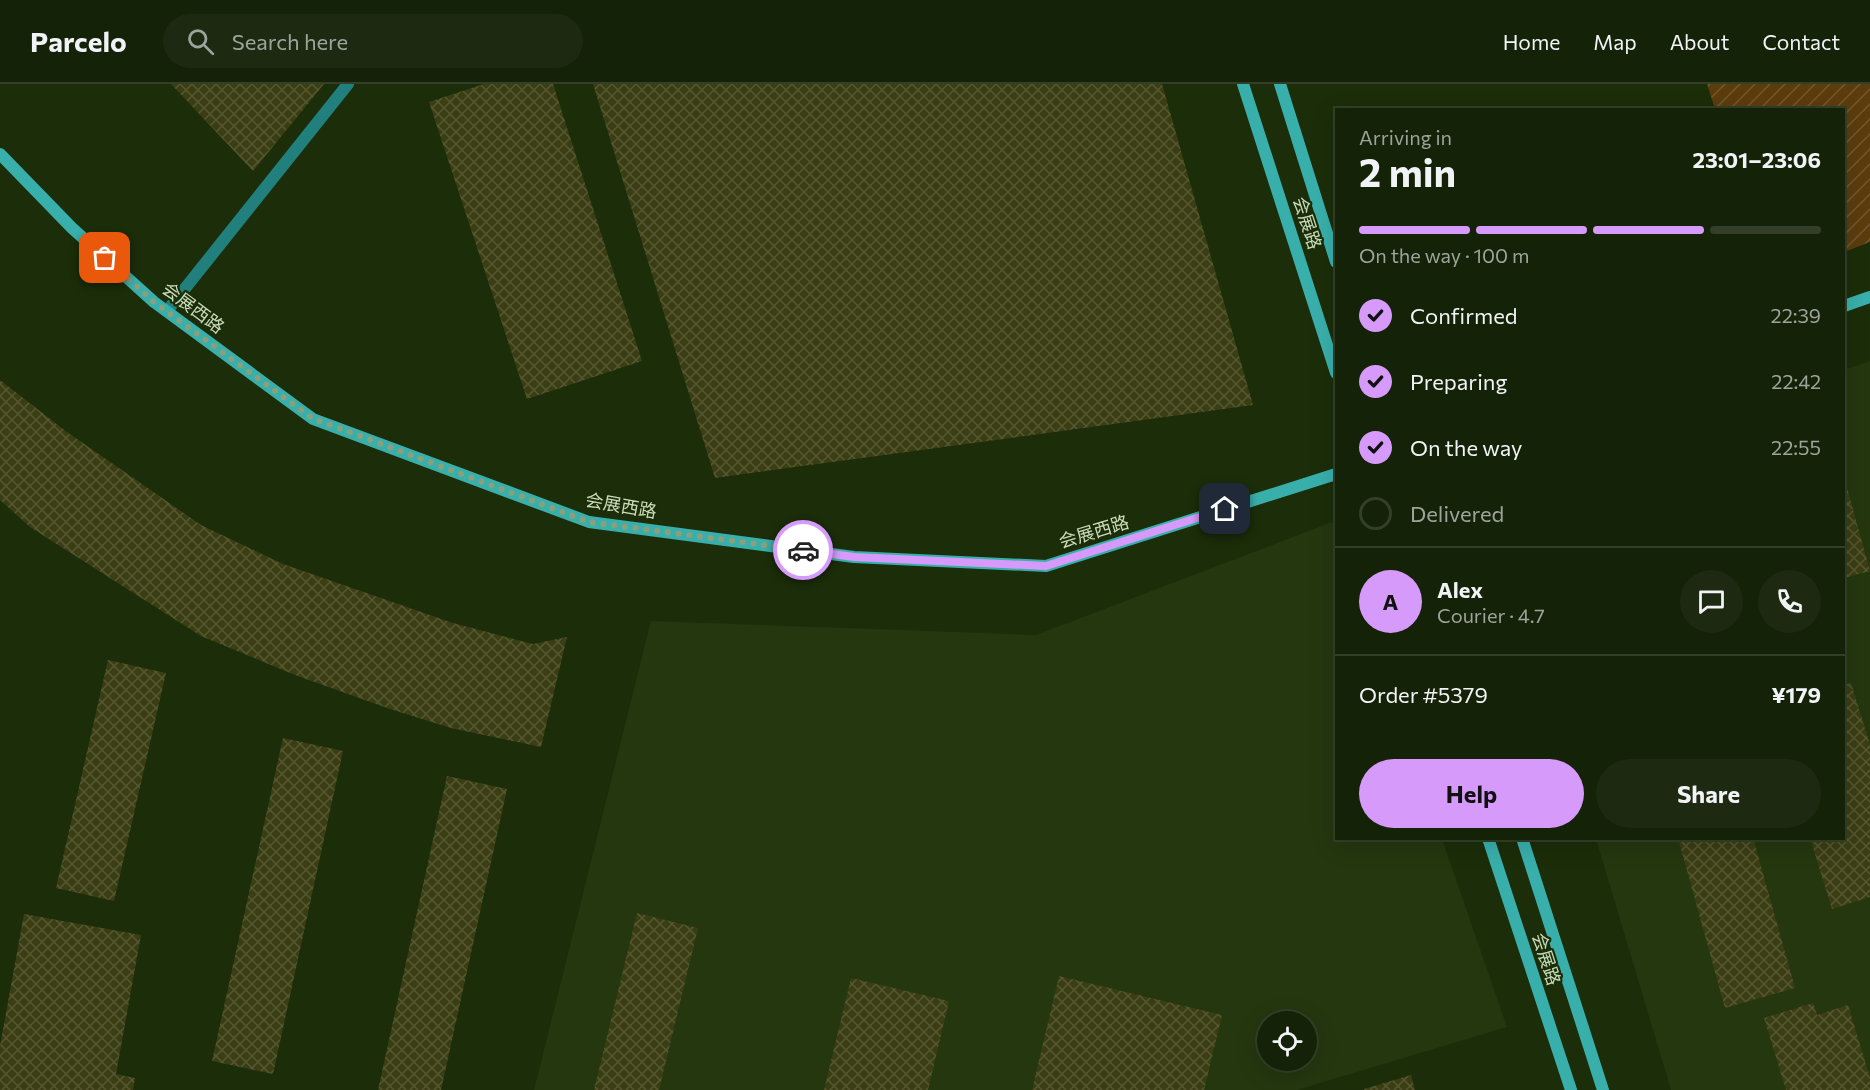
<!DOCTYPE html>
<html lang="en">
<head>
<meta charset="utf-8">
<style>
  :root { --surface:#142207; --page:#1d2a11; --text:#f1f3f6; --muted:#9da49b; --line:#333f28; --accent:#d69bfa }
  body { margin:0; font-family:Commissioner,"Noto Sans SC",sans-serif; background:var(--page); color:var(--text); height:100vh; display:flex; flex-direction:column; font-size:22px; white-space:nowrap }
  * { box-sizing:border-box; margin:0 }
  p { font-size:20px; color:var(--muted) }
  .icon { flex:none; width:33px; height:33px; fill:none; stroke:currentColor; stroke-width:2; stroke-linecap:round; stroke-linejoin:round }
  .map { position:relative; flex:1; overflow:hidden }
  .drawer { position:absolute; left:1335px; top:24px; width:510px; height:732px; display:flex; flex-direction:column; background:var(--surface); border-radius:0px; box-shadow:0 6px 24px #0002,0 0 0 2px var(--line) }
  .drawer>* { flex:none }
  .buttons { position:absolute; left:1257px; top:927px; display:grid; gap:12px }
  .buttons a { display:grid; place-items:center; width:60px; height:60px; border-radius:50%; background:var(--surface); box-shadow:0 6px 24px #0002,0 0 0 2px var(--line); font-size:30px }
  .pin { position:absolute; display:grid; place-items:center; width:51px; height:51px; color:#fff; margin:-26px; border-radius:12px; box-shadow:0 3px 9px #0006 }
  .courier { position:absolute; display:grid; place-items:center; width:60px; height:60px; margin:-30px; border:4px solid #d69bfa; border-radius:50%; background:#fff; color:#222; box-shadow:0 2px 8px #0007 }
  .summary em { font-style:normal; font-weight:700 }
  .summary div { display:flex; flex-direction:column-reverse }
  .summary { display:flex; align-items:center; justify-content:space-between; height:102px; padding:0 24px }
  h1 { font-size:39px; font-weight:700; line-height:45px }
  .bar { display:grid; grid-template-columns:repeat(4,1fr); gap:9px 6px; align-content:center; height:72px; padding:0 24px }
  .bar i { height:8px; border-radius:4px; background:var(--line) }
  .bar .active { background:var(--accent) }
  .bar p { grid-column:span 4 }
  .line { display:flex; align-items:center; gap:15px; padding:0 24px; border-top:2px solid var(--line) }
  .line div { flex:1 }
  .round { display:grid; place-items:center; flex:none; width:63px; height:63px; border-radius:32px; background:var(--page) }
  ol { padding:0 24px; list-style:none }
  li { display:flex; align-items:center; gap:18px; height:66px }
  li p { margin-inline-start:auto }
  li .icon { padding:6px; border-radius:50%; background:var(--accent); color:#111; stroke-width:4 }
  li:last-child { color:var(--muted) }
  li i { width:33px; height:33px; border:3px solid var(--line); border-radius:50% }
  .primary-button { display:flex; gap:12px; margin-top:auto; padding:12px 24px }
  .primary-button a { flex:1; height:69px; border-radius:36px; background:var(--accent); color:#111; font-size:24px; font-weight:700; line-height:69px; text-align:center }
  .primary-button a+a { background:var(--page); color:var(--text) }
  header { display:flex; align-items:center; gap:36px; box-sizing:border-box; height:84px; padding:0 30px; background:var(--surface); border-bottom:2px solid var(--line) }
  header strong { font-size:28px }
  nav { display:flex; gap:33px; margin-inline-start:auto; font-size:21px }
  .search { width:420px; height:54px; background:var(--page); display:flex; align-items:center; gap:15px; box-sizing:border-box; padding:0 21px; border-radius:33px; color:var(--muted); font-size:22px }
  .map>svg:first-child { display:block }
  .built { fill:#24370f; fill-rule:evenodd }
  .garden { fill:url(#garden-furrows) }
  .building { fill:url(#building-cross-hatch) }
  .lines { fill:none; stroke-linecap:round; stroke-linejoin:round }
  .lane { stroke:#21807d; stroke-width:12 }
  .secondary { stroke:#39afab; stroke-width:12 }
  .done { stroke:#8b9f7b; stroke-width:6; stroke-dasharray:0 10.8 }
  .route { stroke:#d69bfa; stroke-width:8 }
  .labels { text-anchor:middle; stroke-width:4.5; stroke-linejoin:round; paint-order:stroke }
  .street-label { font-size:18px; fill:#c8dcb9; stroke:#1b2d09 }
</style>
</head>
<body>
<header>
<strong>Parcelo</strong>
<div class="search"><svg class="icon" aria-label="search" viewBox="0 0 24 24"><circle cx="10" cy="10" r="6"/><path d="M15 15l6 6"/></svg>Search here</div>
<nav><a>Home</a><a>Map</a><a>About</a><a>Contact</a></nav>
</header>
<div class="map">
<svg width="1870" height="1006" viewBox="0 0 1870 1006">
  <defs>
    <pattern id="garden-furrows" width="10" height="10" patternUnits="userSpaceOnUse" patternTransform="scale(1.5)"><rect width="10" height="10" fill="#5b3c0d"/><path d="M-1 1l2-2M0 10L10 0M9 11l2-2" fill="none" stroke="#71582e"/></pattern>
    <pattern id="building-cross-hatch" width="8" height="8" patternUnits="userSpaceOnUse" patternTransform="scale(1.5)"><rect width="8" height="8" fill="#3b3d13"/><path d="M0 0l8 8M0 8l8-8" fill="none" stroke="#565833"/></pattern>
  </defs>
  <rect width="100%" height="100%" fill="#1b2d09"/>
  <g class="built">
    <polygon points="1870,277 1870,1006 1671,1006 1596,755 1844,754 1844,286"/>
    <path d="M1332,438L1336,450V754L1442,755L1507,943L1297,1006H534L651,537L1036,551ZM1268,938H1306V976H1268Z"/>
  </g>
  <polygon class="garden" points="1707,0 1870,0 1870,158 1844,168 1844,26 1715,25"/>
  <g class="building">
    <polygon points="171,0 324,0 253,87"/>
    <polygon points="484,0 553,0 642,277 527,315 429,18"/>
    <polygon points="593,0 1162,0 1253,321 715,394"/>
    <polygon points="0,296 67,348 201,441 283,480 453,539 533,560 567,553 541,663 451,644 390,625 295,591 201,552 30,443 0,416"/>
    <polygon points="1844,393 1870,487 1844,494"/>
    <polygon points="108,576 166,589 114,817 56,804"/>
    <polygon points="1851,599 1870,661 1870,813 1832,825 1810,754 1844,754 1844,601"/>
    <polygon points="283,654 343,667 273,990 212,977"/>
    <polygon points="447,692 507,705 441,1006 378,1006"/>
    <polygon points="1678,754 1753,754 1795,904 1725,924"/>
    <polygon points="637,829 698,844 659,1006 594,1006"/>
    <polygon points="24,830 141,851 116,990 135,994 133,1006 0,1006 0,962"/>
    <polygon points="1059,892 1222,931 1204,1006 1032,1006"/>
    <polygon points="851,894 949,917 928,1006 824,1006"/>
    <polygon points="1813,919 1817,931 1848,921 1870,994 1870,1006 1786,1006 1764,934"/>
    <polygon points="1411,991 1415,1006 1364,1006 1364,1005"/>
  </g>
  <g class="lines">
    <polyline class="lane" points="167,227 348,0"/>
    <g class="secondary">
      <polyline points="1243,0 1336,289"/>
      <polyline points="1280,0 1336,178"/>
      <polyline points="0,70 72,144 154,218 313,335 589,438 854,473 1046,482 1336,390"/>
      <polyline points="1844,222 1870,213"/>
      <polyline points="1488,754 1571,1006"/>
      <polyline points="1522,754 1603,1006"/>
    </g>
  </g>
  <g class="lines">
    <polyline class="done" points="105,174 154,218 312,334 589,438 803,466"/>
    <polyline class="route" points="803,466 854,473 1046,482 1225,425"/>
  </g>
  <g class="labels">
    <g class="street-label">
      <text transform="translate(1307 139) rotate(72)" y="6">会展路</text>
      <text transform="translate(193 224) rotate(37)" y="6">会展西路</text>
      <text transform="translate(621 422) rotate(10)" y="6">会展西路</text>
      <text transform="translate(1094 448) rotate(-17)" y="6">会展西路</text>
      <text transform="translate(1546 875) rotate(72)" y="6">会展路</text>
    </g>
  </g>
</svg>
<div class="buttons">
<a><svg class="icon" aria-label="locate" viewBox="0 0 24 24"><circle cx="12" cy="12" r="6"/><path d="M12 2v4M12 18v4M2 12h4M18 12h4"/></svg></a>
</div>
<div class="pin" style="left:105px;top:174px;background:#ea580c"><svg class="icon" aria-label="bag" viewBox="0 0 24 24"><path d="M5 8h14l-1 12H6zM9 8a3 3 0 0 1 6 0"/></svg></div>
<div class="pin" style="left:1225px;top:425px;background:#1f2937"><svg class="icon" aria-label="home" viewBox="0 0 24 24"><path d="M3 11l9-7 9 7M6 9v11h12V9"/></svg></div>
<div class="courier" style="left:803px;top:466px"><svg class="icon" aria-label="car" viewBox="0 0 24 24"><path d="M5 17H2v-5l4-1 3-4h7l3 4 3 1v5h-3M9 17h6M6 11h13"/><circle cx="7" cy="17" r="2"/><circle cx="17" cy="17" r="2"/></svg></div>
<section class="drawer">
<div class="summary"><div><h1>2 min</h1><p>Arriving in</p></div><em>23:01–23:06</em></div>
<div class="bar"><i class="active"></i><i class="active"></i><i class="active"></i><i></i><p>On the way · 100 m</p></div>
<ol>
<li><svg class="icon" aria-label="check" viewBox="0 0 24 24"><path d="M5 12l5 5 9-10"/></svg>Confirmed<p>22:39</p></li>
<li><svg class="icon" aria-label="check" viewBox="0 0 24 24"><path d="M5 12l5 5 9-10"/></svg>Preparing<p>22:42</p></li>
<li><svg class="icon" aria-label="check" viewBox="0 0 24 24"><path d="M5 12l5 5 9-10"/></svg>On the way<p>22:55</p></li>
<li><i></i>Delivered</li>
</ol>
<div class="line" style="height:108px"><b class="round" style="background:var(--accent);color:#111">A</b><div><b>Alex</b><p>Courier · 4.7</p></div><a class="round"><svg class="icon" aria-label="chat" viewBox="0 0 24 24"><path d="M4 5h16v11H9l-5 4z"/></svg></a><a class="round"><svg class="icon" aria-label="phone" viewBox="0 0 24 24"><path d="M5 4h4l2 5-3 2q2 4 5 5l2-3 5 2v4C11 20 4 13 5 4z"/></svg></a></div>
<div class="line" style="height:78px"><div>Order #5379</div><b>¥179</b></div>
<div class="primary-button"><a>Help</a><a>Share</a></div>
</section>
</div>
</body>
</html>
